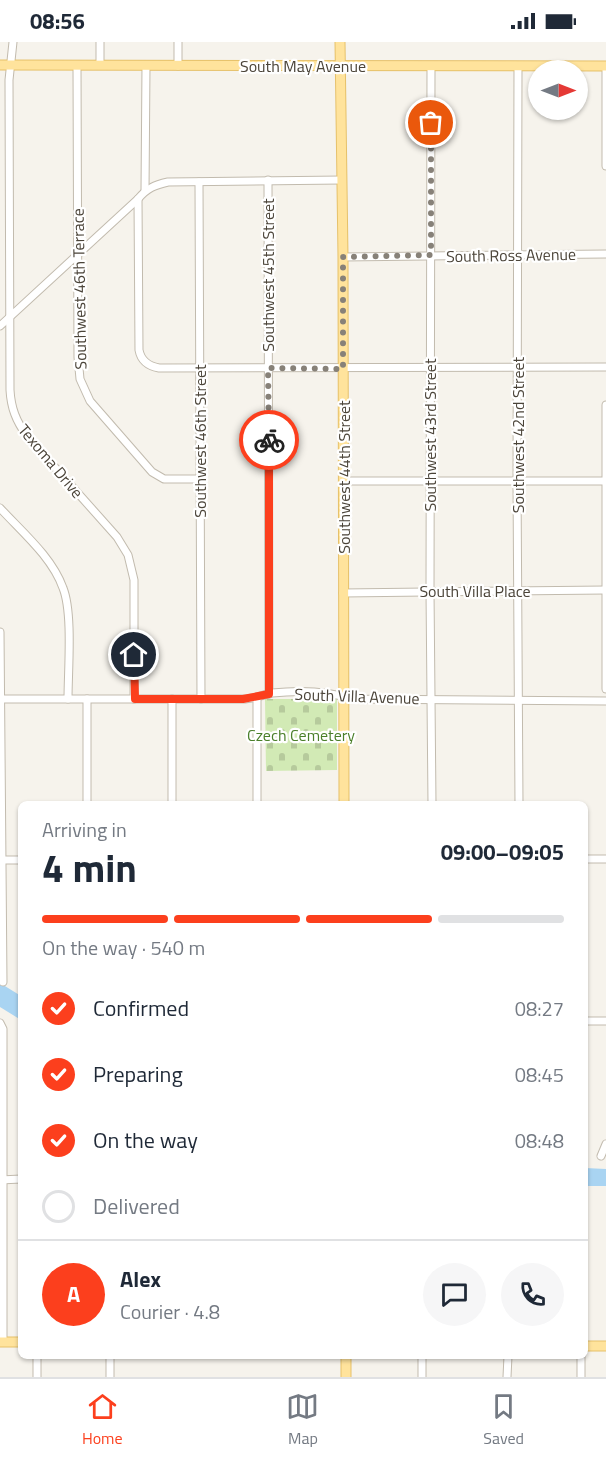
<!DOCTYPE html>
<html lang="en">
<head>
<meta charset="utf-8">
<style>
  :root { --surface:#fff; --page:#f6f6f7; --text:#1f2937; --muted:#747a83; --line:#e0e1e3; --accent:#fc3f1d }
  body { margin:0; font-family:"Titillium Web",sans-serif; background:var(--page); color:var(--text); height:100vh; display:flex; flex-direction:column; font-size:22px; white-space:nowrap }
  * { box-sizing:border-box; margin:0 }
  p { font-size:20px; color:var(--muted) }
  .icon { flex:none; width:33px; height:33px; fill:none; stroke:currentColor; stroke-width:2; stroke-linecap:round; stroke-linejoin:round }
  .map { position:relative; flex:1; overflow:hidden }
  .panel { position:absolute; left:18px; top:759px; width:570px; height:558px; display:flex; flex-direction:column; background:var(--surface); border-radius:9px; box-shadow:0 2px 4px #0004 }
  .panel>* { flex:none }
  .needle { width:39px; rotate:90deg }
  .fabs { position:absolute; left:528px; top:18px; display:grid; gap:12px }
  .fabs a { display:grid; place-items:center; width:60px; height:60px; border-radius:50%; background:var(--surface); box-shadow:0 2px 4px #0004; font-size:30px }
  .pin { position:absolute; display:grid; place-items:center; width:51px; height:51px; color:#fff; margin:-26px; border:3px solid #fff; border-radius:50%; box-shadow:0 2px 6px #0007 }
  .courier { position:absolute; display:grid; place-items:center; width:60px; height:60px; margin:-30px; border:4px solid #fc3f1d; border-radius:50%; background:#fff; color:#222; box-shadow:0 2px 8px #0007 }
  .summary em { font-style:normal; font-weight:700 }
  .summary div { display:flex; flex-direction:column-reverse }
  .summary { display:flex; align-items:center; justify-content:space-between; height:102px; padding:0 24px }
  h1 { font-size:39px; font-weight:700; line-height:45px }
  .bar { display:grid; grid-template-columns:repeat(4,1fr); gap:9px 6px; align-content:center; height:72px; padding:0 24px }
  .bar i { height:8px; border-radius:4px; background:var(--line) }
  .bar .active { background:var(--accent) }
  .bar p { grid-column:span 4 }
  .line { display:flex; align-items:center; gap:15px; padding:0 24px; border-top:2px solid var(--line) }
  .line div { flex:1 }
  .round { display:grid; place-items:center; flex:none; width:63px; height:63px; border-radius:32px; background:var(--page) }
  ol { padding:0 24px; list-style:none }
  li { display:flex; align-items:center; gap:18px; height:66px }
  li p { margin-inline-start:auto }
  li .icon { padding:6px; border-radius:50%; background:var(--accent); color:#fff; stroke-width:4 }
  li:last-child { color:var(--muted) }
  li i { width:33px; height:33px; border:3px solid var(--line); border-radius:50% }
  .status { display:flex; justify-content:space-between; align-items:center; height:42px; padding:0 30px; background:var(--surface); direction:ltr }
  .status svg { height:16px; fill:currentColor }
  .tabs { display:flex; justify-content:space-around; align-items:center; height:84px; border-top:2px solid var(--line); background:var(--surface); font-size:16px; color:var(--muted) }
  .tabs a { display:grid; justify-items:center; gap:3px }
  .tabs .active { color:var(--accent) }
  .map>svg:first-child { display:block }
  .cemetery { fill:url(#cemetery-stones) }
  .water { fill:#a9d4f2 }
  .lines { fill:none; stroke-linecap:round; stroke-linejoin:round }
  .minor-casing { stroke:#c2bbae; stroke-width:9 }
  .major-casing { stroke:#e6c16a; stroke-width:11 }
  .minor { stroke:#fff; stroke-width:7 }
  .major { stroke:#ffe39c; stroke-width:9 }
  .done { stroke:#878178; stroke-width:6; stroke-dasharray:0 10.8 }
  .route { stroke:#fc3f1d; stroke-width:8 }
  .labels { text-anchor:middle; stroke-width:4.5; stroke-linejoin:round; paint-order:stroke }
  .street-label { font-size:16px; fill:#4b4439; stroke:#fff }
  .park-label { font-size:16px; fill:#4a7f2a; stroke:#fff }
</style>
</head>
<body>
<div class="status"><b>08:56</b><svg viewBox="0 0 49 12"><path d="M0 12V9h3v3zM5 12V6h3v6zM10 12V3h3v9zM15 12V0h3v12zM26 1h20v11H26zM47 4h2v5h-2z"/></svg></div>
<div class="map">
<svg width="606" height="1335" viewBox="0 0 606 1335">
  <defs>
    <pattern id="cemetery-stones" width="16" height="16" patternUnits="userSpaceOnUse" patternTransform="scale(1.5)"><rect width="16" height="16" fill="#d2eab5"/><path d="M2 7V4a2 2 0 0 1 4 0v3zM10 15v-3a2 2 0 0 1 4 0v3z" fill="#b6ca9c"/></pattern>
  </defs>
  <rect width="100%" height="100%" fill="#f6f3ec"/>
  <polygon class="cemetery" points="265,657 337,657 337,728 266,729"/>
  <g class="water">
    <polygon points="0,941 21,954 21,978 0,965"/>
    <polygon points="585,1126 606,1127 606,1144 585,1144"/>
  </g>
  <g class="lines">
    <defs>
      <g id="minor">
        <path d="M13,0L9,38L10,348C11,366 16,379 27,394L117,495L128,513L134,538V657"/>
        <polyline points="100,23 100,0"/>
        <polyline points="77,24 78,315 80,337 90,359 152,430 164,437 200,437"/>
        <polyline points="178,24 178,0"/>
        <polyline points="431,24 430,549 432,762"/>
        <polyline points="518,24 517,439 519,762"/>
        <polyline points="606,24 606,124"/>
        <polyline points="268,138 269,652"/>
        <polyline points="199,140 201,657"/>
        <polyline points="145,149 146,24"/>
        <path d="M138,157L139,308C141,319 148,324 159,326L606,325"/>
        <polyline points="343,215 606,212"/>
        <path d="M0,284L138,157C147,146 155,143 168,140L342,138"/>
        <polyline points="606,363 606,647"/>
        <polyline points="344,439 606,439"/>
        <path d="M0,466C22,490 52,515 63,546C73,571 68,628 68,657"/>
        <polyline points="343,551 606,548"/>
        <polyline points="0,590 3,940"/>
        <polyline points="257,656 257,762"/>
        <path d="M0,657H243C253,657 262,653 272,651C299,648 328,649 353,657L606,659"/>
        <polyline points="87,657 87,762"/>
        <polyline points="172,657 172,762"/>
        <polyline points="585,817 606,817"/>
        <polyline points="0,818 21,818"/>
        <polyline points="585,979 606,979"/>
        <polyline points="0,981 3,987 3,1300"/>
        <polyline points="601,1114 606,1102"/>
        <polyline points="0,1138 21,1137"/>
        <polyline points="422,1314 422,1335"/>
        <polyline points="37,1335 37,1314"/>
        <polyline points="110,1335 110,1314"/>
        <polyline points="507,1335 508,1314"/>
        <polyline points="581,1335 581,1314"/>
      </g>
      <g id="major">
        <polyline points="340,0 343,215 344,762"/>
        <polyline points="0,23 606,24"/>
        <polyline points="0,1300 21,1300"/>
        <polyline points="585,1304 606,1304"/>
        <polyline points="346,1335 346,1314"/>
      </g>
    </defs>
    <use href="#minor" class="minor-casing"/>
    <use href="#major" class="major-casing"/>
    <use href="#minor" class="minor"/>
    <use href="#major" class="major"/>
  </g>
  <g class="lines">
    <polyline class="done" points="269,398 268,326 343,327 343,215 431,213 431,81"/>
    <polyline class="route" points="134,613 135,657 243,657 269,652 269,398"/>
  </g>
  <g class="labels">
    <g class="street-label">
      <text x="303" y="30">South May Avenue</text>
      <text transform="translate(511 213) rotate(-1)" y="6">South Ross Avenue</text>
      <text transform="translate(268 233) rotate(-90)" y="6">Southwest 45th Street</text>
      <text transform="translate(79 247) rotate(-91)" y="6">Southwest 46th Terrace</text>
      <text transform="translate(430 393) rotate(-90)" y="6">Southwest 43rd Street</text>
      <text transform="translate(518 393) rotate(-90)" y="6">Southwest 42nd Street</text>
      <text transform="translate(200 399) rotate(-90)" y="6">Southwest 46th Street</text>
      <text transform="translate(51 419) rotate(50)" y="6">Texoma Drive</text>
      <text transform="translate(344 435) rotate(-90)" y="6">Southwest 44th Street</text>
      <text x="475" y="555">South Villa Place</text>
      <text transform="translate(357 654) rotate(2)" y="6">South Villa Avenue</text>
    </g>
    <g class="park-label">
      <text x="301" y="699">Czech Cemetery</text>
    </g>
  </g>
</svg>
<div class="fabs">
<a><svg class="needle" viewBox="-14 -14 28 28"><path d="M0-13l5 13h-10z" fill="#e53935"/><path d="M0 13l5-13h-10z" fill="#747a83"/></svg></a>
</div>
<div class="pin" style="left:431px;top:81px;background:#ea580c"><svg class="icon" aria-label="bag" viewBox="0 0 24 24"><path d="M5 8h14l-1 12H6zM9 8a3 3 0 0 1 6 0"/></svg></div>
<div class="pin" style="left:134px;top:613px;background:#1f2937"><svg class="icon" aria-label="home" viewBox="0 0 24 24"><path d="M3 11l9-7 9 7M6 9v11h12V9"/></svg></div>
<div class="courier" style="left:269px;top:398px"><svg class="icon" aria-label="bike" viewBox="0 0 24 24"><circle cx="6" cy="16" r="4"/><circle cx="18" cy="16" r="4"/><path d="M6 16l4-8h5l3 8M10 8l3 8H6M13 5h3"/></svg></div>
<section class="panel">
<div class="summary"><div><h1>4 min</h1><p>Arriving in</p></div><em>09:00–09:05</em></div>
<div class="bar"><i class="active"></i><i class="active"></i><i class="active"></i><i></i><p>On the way · 540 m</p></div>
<ol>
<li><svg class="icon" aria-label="check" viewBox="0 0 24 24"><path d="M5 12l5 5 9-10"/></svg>Confirmed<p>08:27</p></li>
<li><svg class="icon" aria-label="check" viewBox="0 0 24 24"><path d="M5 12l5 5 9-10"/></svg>Preparing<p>08:45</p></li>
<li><svg class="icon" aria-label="check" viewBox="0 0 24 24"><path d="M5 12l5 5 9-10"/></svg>On the way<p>08:48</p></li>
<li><i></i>Delivered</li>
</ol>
<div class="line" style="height:108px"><b class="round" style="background:var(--accent);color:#fff">A</b><div><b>Alex</b><p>Courier · 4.8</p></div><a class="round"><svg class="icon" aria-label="chat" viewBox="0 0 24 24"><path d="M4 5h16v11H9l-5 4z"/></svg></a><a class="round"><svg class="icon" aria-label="phone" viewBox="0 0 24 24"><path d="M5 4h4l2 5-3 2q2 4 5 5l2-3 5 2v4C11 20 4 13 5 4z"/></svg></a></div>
</section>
</div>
<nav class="tabs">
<a class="active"><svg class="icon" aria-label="home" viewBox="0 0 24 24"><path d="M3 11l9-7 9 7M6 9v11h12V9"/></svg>Home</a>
<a><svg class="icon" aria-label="map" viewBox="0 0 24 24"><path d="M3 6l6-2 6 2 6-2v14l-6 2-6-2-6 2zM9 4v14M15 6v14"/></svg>Map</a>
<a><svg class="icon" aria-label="saved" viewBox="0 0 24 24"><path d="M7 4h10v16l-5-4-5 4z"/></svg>Saved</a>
</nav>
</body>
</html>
